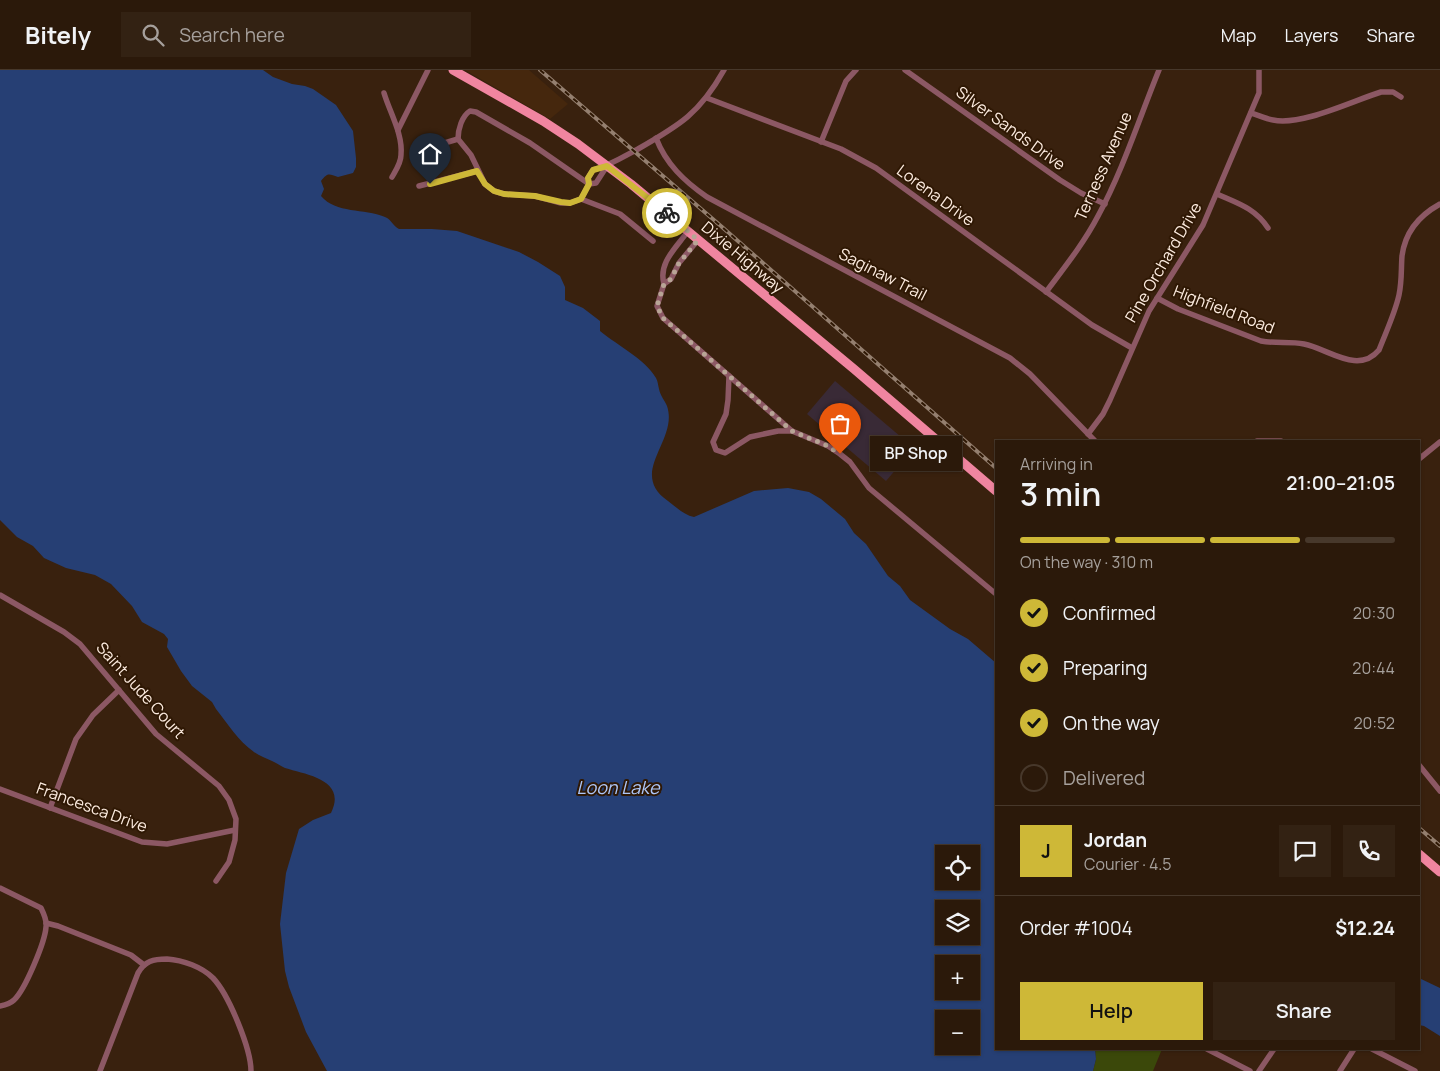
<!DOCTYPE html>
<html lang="en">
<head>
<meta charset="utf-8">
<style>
  :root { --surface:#2b190a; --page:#332213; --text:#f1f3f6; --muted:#a6a09c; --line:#47382b; --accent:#ceb837 }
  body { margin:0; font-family:Manrope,sans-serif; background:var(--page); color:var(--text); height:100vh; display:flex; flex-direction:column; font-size:19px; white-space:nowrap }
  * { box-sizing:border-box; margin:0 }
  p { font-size:16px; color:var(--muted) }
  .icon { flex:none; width:28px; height:28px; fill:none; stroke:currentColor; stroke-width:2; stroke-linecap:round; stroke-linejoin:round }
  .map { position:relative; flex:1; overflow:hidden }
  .drawer { position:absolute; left:995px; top:370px; width:425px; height:610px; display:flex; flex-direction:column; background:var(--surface); border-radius:0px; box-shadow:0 1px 4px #0004,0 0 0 1px var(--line) }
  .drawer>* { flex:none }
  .fabs { position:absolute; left:935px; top:775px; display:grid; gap:10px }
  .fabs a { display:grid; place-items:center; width:45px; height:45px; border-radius:0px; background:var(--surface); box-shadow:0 1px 4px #0004,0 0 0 1px var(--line); font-size:25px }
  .pin { position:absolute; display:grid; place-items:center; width:42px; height:42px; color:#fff; margin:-51px -21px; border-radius:50% 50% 50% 0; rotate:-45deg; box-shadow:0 0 5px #0007 }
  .pin .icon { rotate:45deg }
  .courier { position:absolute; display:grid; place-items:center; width:50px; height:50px; margin:-25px; border:4px solid #ceb837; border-radius:50%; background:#fff; color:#222; box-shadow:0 1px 6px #0007 }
  .bubble { position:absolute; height:35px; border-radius:0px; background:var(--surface); box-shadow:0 1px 4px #0004,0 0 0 1px var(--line); font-size:16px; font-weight:600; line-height:35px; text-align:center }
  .overview em { font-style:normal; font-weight:600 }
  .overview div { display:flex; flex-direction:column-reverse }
  .overview { display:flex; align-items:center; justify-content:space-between; height:85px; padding:0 25px }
  h1 { font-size:32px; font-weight:600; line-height:38px }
  .bar { display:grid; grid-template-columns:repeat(4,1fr); gap:8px 5px; align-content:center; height:60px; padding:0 25px }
  .bar i { height:6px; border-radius:4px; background:var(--line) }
  .bar .active { background:var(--accent) }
  .bar p { grid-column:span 4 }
  .line { display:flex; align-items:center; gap:12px; padding:0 25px; border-top:1px solid var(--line) }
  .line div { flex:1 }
  .round { display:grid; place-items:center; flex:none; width:52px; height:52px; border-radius:0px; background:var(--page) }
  ol { padding:0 25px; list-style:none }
  li { display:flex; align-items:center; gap:15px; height:55px }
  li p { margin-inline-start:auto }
  li .icon { padding:5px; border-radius:50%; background:var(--accent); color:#111; stroke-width:4 }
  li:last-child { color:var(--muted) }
  li i { width:28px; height:28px; border:2px solid var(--line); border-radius:50% }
  .primary-button { display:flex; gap:10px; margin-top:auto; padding:10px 25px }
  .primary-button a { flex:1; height:58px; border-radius:0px; background:var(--accent); color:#111; font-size:20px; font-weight:600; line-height:58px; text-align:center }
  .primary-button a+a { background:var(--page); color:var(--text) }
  header { display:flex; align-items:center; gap:30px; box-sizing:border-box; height:70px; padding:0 25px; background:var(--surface); border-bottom:1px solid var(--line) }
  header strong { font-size:24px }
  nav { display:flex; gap:28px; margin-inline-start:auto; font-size:18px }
  .search { width:350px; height:45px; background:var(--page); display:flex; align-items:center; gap:12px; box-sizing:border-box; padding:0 18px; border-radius:0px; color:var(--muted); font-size:19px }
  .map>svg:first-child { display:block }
  .commercial { fill:#392a36 }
  .built { fill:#45270d }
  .green { fill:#3b480a }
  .water { fill:#263f74; fill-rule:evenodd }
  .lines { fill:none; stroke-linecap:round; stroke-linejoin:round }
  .minor { stroke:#8c5864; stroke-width:5.5 }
  .primary { stroke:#f085a0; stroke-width:9 }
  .rail-casing { stroke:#947f6f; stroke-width:4 }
  .rail { stroke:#2f1804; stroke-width:2; stroke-dasharray:5.5; stroke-linecap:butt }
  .done { stroke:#b8a596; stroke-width:5; stroke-dasharray:0 9 }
  .route { stroke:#ceb837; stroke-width:6 }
  .labels { text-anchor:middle; stroke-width:4; stroke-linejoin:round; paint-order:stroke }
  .street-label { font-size:16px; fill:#fdece0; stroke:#2f1804 }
  .water-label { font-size:18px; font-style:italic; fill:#adc6f8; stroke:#2f1804 }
</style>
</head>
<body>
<header>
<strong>Bitely</strong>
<div class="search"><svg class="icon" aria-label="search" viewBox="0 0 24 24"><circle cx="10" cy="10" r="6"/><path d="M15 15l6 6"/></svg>Search here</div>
<nav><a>Map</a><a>Layers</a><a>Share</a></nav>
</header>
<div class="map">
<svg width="1440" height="1001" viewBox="0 0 1440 1001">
  <rect width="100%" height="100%" fill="#39210e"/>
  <polygon class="commercial" points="835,311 914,378 886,411 807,344"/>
  <polygon class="built" points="465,0 529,0 568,34 550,49"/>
  <polygon class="green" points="1095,979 1162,979 1153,1001 1093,1001 1096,989"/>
  <g class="water">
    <path d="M0,0H263L273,7L292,14L305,16L313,19L336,35L353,61L356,88V97L353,103L338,107C329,104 328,102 321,111L324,119L321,126C336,144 364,138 385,147C391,149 393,156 399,159H432L457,161L519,182L538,192L560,206L565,217V230L583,238L600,251V261C618,276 644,288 656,308C658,312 658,315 659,319C660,325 665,331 667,336C679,371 627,402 668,431C676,437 684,445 694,447L754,421L788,418L809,422L821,429L845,449L854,463L866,474L888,506L900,516L910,530L950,559L968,569L996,593V979H1095L1096,989L1093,1001H327L306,962L289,917L285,901L280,854L286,803L299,759L313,750L331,743C347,710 308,705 285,698C280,696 277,693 272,691C266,688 260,686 254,682C238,671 228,654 216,639L212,632L192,616L181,601L167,577L168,569L164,564L142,552L132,536L111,514L95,505L66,498L44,488L33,476L17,467L0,450ZM944,784H971V811H944ZM944,839H971V866H944ZM944,894H971V921H944ZM944,949H971V976H944Z"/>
    <polygon points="1419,908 1440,918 1440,966 1424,956 1419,955"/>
  </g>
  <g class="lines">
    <g class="minor">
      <polyline points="905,0 1060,110 1081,123 1105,134"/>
      <path d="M384,23C390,43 403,64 401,85C401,93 396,100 392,107"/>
      <polyline points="707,28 841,79 876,98 1092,255 1132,278"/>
      <path d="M1251,43C1258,45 1266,49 1273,50C1302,56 1352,31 1381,22H1393L1401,27"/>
      <polyline points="398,60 428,0"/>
      <path d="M656,68C666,94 684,111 707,127L1010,288L1030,304L1095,371"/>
      <polyline points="458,69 471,85 485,114 494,121 504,124 535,126 561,133 570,133 581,129 620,144 653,171"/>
      <path d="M458,69C458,59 462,46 470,41L476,42L530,73L589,114L581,129"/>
      <polyline points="821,72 846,11 856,0"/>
      <polyline points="431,77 458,69"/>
      <path d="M607,96L596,113L589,114L588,108L593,100C609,96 623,87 638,79C680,55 700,43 724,0"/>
      <polyline points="419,116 477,101"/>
      <path d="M1217,124C1237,133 1255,138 1268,158"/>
      <polyline points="698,170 679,193 671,209 664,214 657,236 663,248 792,361 828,376 840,384 850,392 869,418 996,524"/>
      <path d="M664,214C658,193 676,178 688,161"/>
      <path d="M1046,222C1064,198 1084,173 1098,146C1123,100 1139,49 1159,0"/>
      <path d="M1157,228L1178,239L1261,271C1276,274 1290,271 1304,274C1329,279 1358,305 1379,280C1386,262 1395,243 1399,225C1402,211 1401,199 1402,186C1405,162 1420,145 1440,134"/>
      <polyline points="729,306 728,330 726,344 713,372 716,380 725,383 750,367 778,361 792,361"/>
      <polyline points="1088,364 1103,344 1110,330 1149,241 1203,155 1259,23 1259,0"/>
      <polyline points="1257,371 1281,371"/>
      <polyline points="1419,389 1440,372"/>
      <polyline points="0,525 64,562 80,574 156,664 219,716 229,730 236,749 235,770 229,792 216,811"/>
      <polyline points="1419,695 1440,721"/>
      <polyline points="0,719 142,772 167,774 235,760"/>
      <polyline points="50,738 76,669 93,645 119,620"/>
      <path d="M0,818L41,838C44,844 47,851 46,857C45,872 25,920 14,930C10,934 5,935 0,936"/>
      <polyline points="46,853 58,856 131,885 144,895"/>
      <polyline points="1207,979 1250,1001"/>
      <polyline points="1372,979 1415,1001"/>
      <path d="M100,1001L138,903C145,891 153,889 167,889C183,890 202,897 213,908C229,925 251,979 251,1001"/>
      <polyline points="1259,1001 1274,979"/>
      <polyline points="1340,1001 1354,979"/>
    </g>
    <g class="primary">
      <polyline points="453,0 543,51 578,74 631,114 854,299 996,421"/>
      <polyline points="1419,784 1440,802"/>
    </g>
    <defs>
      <g id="rail">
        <polyline points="540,0 722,157 996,398"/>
        <polyline points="1419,758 1440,776"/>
      </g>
    </defs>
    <use href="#rail" class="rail-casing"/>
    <use href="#rail" class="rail"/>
  </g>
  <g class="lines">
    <polyline class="done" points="667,143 698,170 679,193 671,209 664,214 657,236 663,248 792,361 828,376 840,384"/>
    <polyline class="route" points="430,114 477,101 485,114 494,121 504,124 535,126 561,132 570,133 581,129 589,114 588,108 593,100 607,96 667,143"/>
  </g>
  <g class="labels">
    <g class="street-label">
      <text transform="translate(1011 58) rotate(36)" y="6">Silver Sands Drive</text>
      <text transform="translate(1103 96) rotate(-66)" y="6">Terness Avenue</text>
      <text transform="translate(936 125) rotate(36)" y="6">Lorena Drive</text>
      <text transform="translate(743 187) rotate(40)" y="6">Dixie Highway</text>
      <text transform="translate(1163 192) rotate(-60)" y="6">Pine Orchard Drive</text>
      <text transform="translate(883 204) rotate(27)" y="6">Saginaw Trail</text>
      <text transform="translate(1224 239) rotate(21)" y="6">Highfield Road</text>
      <text transform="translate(141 620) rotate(48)" y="6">Saint Jude Court</text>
      <text transform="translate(92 737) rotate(20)" y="6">Francesca Drive</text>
    </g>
    <g class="water-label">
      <text x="618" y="724">Loon Lake</text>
    </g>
  </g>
</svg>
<div class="fabs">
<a><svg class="icon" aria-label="locate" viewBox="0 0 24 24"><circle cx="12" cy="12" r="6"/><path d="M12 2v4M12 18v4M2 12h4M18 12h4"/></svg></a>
<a><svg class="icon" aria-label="layers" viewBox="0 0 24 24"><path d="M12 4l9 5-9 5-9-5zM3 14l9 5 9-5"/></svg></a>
<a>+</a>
<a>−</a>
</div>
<div class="pin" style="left:840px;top:384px;background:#ea580c"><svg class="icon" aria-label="bag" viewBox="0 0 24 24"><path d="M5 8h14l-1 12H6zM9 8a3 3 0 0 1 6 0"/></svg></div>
<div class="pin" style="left:430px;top:114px;background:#1f2937"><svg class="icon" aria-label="home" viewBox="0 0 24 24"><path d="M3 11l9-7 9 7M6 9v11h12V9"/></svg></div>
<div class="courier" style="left:667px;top:143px"><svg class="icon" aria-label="bike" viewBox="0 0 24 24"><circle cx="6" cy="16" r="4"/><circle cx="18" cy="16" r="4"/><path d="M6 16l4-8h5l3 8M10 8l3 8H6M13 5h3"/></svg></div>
<div class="bubble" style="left:870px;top:366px;width:92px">BP Shop</div>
<section class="drawer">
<div class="overview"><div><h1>3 min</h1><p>Arriving in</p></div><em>21:00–21:05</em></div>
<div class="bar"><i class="active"></i><i class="active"></i><i class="active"></i><i></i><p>On the way · 310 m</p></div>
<ol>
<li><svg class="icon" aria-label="check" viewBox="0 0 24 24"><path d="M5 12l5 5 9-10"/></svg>Confirmed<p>20:30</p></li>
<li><svg class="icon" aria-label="check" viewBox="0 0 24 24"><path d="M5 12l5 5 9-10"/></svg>Preparing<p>20:44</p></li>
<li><svg class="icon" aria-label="check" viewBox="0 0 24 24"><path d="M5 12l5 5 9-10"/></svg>On the way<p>20:52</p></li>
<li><i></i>Delivered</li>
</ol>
<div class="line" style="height:90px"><b class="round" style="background:var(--accent);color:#111">J</b><div><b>Jordan</b><p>Courier · 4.5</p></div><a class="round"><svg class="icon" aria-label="chat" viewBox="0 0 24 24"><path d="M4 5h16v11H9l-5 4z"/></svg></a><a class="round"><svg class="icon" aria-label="phone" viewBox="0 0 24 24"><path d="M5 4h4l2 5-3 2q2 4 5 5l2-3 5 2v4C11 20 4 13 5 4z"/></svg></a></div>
<div class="line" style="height:65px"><div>Order #1004</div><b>$12.24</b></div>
<div class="primary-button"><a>Help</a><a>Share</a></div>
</section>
</div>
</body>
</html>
